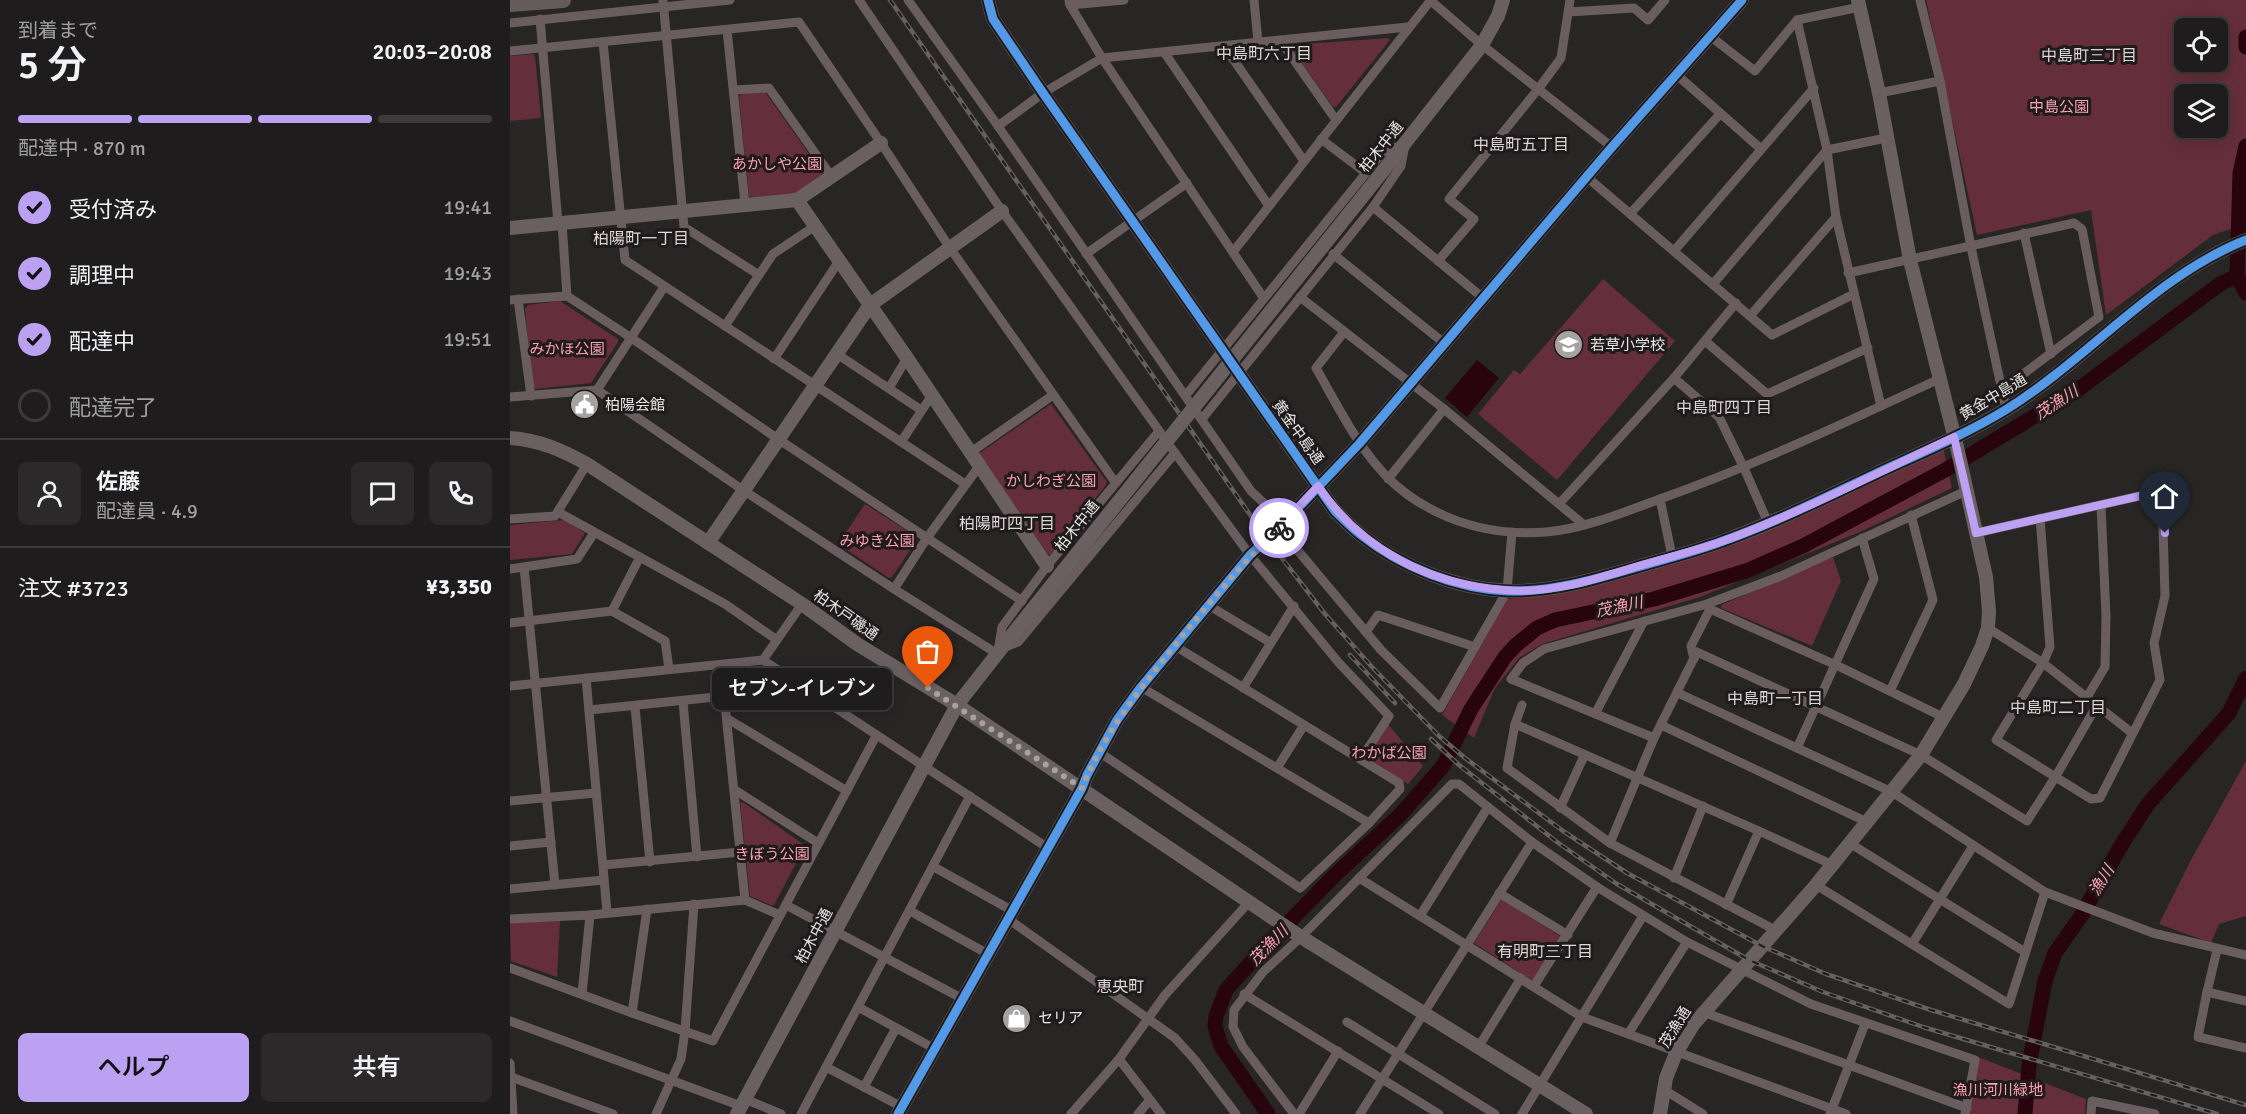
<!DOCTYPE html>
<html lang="ja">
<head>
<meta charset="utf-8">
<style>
  :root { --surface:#1e1c1c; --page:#2b2929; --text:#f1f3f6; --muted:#a1a1a3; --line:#3c3a3b; --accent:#bca0f2 }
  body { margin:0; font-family:Signika,"Noto Sans JP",sans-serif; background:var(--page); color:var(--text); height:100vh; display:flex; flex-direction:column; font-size:22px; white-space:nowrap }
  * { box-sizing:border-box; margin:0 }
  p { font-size:20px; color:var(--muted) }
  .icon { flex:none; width:33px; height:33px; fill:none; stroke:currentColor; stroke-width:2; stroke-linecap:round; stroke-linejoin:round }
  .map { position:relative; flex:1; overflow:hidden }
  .drawer { display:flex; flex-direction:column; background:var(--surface); width:510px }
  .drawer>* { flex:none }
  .fabs { position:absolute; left:1664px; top:18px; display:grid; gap:12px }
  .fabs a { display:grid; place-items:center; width:54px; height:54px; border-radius:9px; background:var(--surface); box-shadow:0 3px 15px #0003,0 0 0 2px var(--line); font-size:30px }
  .pin { position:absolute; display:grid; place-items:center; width:51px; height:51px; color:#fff; margin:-62px -26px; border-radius:50% 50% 50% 0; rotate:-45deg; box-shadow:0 0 6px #0007 }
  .pin .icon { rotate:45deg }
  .courier { position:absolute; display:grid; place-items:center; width:60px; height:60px; margin:-30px; border:4px solid #bca0f2; border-radius:50%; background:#fff; color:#222; box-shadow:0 2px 8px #0007 }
  .bubble { position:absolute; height:42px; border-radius:9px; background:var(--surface); box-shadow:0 3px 15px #0003,0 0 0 2px var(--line); font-size:20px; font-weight:600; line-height:42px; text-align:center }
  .summary em { font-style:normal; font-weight:600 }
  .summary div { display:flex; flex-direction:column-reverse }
  .summary { display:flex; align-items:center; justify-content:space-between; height:102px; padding:0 18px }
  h1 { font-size:39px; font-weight:600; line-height:45px }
  .bar { display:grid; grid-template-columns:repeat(4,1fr); gap:9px 6px; align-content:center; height:72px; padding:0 18px }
  .bar i { height:8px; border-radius:4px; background:var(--line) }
  .bar .selected { background:var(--accent) }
  .bar p { grid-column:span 4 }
  .line { display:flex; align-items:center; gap:15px; padding:0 18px; border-top:2px solid var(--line) }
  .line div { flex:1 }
  .round { display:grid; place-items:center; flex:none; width:63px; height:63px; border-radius:9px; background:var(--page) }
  ol { padding:0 18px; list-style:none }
  li { display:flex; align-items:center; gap:18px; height:66px }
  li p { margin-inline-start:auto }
  li .icon { padding:6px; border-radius:50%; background:var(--accent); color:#111; stroke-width:4 }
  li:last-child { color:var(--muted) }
  li i { width:33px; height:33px; border:3px solid var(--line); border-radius:50% }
  .action { display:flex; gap:12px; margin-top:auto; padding:12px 18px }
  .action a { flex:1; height:69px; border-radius:9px; background:var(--accent); color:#111; font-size:24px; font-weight:600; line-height:69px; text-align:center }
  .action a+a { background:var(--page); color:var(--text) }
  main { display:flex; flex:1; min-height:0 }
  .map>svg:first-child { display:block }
  .green { fill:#642f3a; fill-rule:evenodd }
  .water { fill:#28050e }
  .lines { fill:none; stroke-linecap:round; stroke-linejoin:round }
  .river { stroke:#28050e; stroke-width:15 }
  .street { stroke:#695d5f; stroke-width:9 }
  .secondary { stroke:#6b6061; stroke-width:14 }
  .highway { stroke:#645b5c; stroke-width:16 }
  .rail-casing { stroke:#676060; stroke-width:4.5 }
  .rail { stroke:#1f1a1b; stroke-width:2; stroke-dasharray:7; stroke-linecap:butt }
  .secondary-bridge { stroke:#6b6061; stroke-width:14 }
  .cycleway-casing { stroke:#1f1a1b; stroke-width:13 }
  .cycleway { stroke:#5399e6; stroke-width:9 }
  .done { stroke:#a5a2a2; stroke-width:6; stroke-dasharray:0 10.8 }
  .route { stroke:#bca0f2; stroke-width:8 }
  .labels { text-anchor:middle; stroke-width:6; stroke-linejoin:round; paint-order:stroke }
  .park-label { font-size:15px; fill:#fea0b0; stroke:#1f1a1b }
  .street-label { font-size:15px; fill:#e8e5e5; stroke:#1f1a1b }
  .poi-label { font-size:15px; fill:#e8e5e5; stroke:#1f1a1b; text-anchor:start }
  .neighbourhood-label { font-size:16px; fill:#ded7d8; stroke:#1f1a1b }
  .water-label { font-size:16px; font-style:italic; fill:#fea0b0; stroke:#1f1a1b }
</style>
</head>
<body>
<main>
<section class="drawer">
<div class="summary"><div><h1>5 分</h1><p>到着まで</p></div><em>20:03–20:08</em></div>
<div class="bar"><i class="selected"></i><i class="selected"></i><i class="selected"></i><i></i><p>配達中 · 870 m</p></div>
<ol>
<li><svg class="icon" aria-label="check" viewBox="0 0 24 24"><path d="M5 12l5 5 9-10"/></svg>受付済み<p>19:41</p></li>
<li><svg class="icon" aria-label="check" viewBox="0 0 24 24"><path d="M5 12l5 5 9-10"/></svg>調理中<p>19:43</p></li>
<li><svg class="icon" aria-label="check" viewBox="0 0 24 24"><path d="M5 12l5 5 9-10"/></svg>配達中<p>19:51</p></li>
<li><i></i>配達完了</li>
</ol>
<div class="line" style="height:108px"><a class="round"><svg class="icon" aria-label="person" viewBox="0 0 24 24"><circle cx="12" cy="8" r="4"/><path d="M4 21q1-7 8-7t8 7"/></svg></a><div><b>佐藤</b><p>配達員 · 4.9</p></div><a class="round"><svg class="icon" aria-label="chat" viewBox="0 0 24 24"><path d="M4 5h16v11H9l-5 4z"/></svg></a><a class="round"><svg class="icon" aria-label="phone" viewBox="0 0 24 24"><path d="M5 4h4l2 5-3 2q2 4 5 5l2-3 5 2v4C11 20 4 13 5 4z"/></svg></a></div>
<div class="line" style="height:78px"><div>注文 #3723</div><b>¥3,350</b></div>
<div class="action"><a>ヘルプ</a><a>共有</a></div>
</section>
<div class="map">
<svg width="1736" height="1114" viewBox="0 0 1736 1114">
  <rect width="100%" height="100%" fill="#282525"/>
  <g class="green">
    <path d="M1416,0H1736V224L1703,235L1596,315L1581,210L1467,235ZM1674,28H1707V62H1674ZM1674,94H1707V128H1674Z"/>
    <polygon points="878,38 880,40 826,107 823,107 781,48 782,45"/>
    <polygon points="23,54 25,56 31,118 0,121 0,56"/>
    <polygon points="255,92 314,175 289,194 242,198 239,196 229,97 231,94"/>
    <polygon points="1093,279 1165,341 1047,480 968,414 1004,370 1010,374"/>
    <polygon points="50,301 108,339 108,342 81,383 25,389 22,387 15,309 18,305"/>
    <polygon points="541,404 597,482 596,485 540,555 538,554 468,454"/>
    <polygon points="1433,447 1442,488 1350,532 1190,597 1032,644 1009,658 985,688 964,738 932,715 997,599 1044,593 1211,548"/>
    <polygon points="355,504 407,537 407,540 382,577 379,578 328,544"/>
    <polygon points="54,520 75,533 62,554 0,560 0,525"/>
    <polygon points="1323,557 1331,581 1302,646 1211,608 1211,605"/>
    <polygon points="877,723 913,766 898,784 855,757"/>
    <polygon points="1736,761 1736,916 1709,924 1701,943 1649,924 1681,860"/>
    <polygon points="233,802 293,844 294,848 264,905 261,905 240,896 230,803"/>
    <polygon points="992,899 1051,937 1023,981 964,943"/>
    <polygon points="50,920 47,977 1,961 0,923"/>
    <polygon points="1468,1057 1576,1099 1575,1114 1459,1114"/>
  </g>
  <polygon class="water" points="967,360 989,378 957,417 935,398"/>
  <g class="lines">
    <g class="river">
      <polyline points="1736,37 1736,47"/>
      <polyline points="1736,146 1730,173 1727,276 1736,293"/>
      <polyline points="758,1114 711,1046 705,1026 706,1016 716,990 752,950 825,875 890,815 933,766 961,709 995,657 1006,645 1027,628 1045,620 1144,599 1236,571 1293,546 1437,469 1566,391 1710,284 1727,276"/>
      <polyline points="1515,1114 1519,1065 1535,981 1545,953 1571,916 1612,844 1638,804 1719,713 1736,678"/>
    </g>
    <g class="street">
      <polyline points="153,0 174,227 249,275"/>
      <polyline points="349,0 492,211 665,453 740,555 829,663 879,716 851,759"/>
      <polyline points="398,0 488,126 741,491 774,522"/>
      <polyline points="559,0 560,5 592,58 753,297"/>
      <polyline points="744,0 748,42"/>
      <polyline points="920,0 972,45 1102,147"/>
      <polyline points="1410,0 1430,81 1461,247 1496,409"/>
      <polyline points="560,5 614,0"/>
      <polyline points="1058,12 1124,8 1138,20 1155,0"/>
      <polyline points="30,19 48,223"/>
      <polyline points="1287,20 1317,150 1326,217 1371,406"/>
      <polyline points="0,23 220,0"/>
      <polyline points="217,30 235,204"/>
      <polyline points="1200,36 1245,71 1287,20 1350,7"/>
      <polyline points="770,40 826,120"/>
      <polyline points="93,42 115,260 455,484"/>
      <polyline points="714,46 794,161"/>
      <polyline points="0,51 289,22 371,143 440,248 605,482"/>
      <polyline points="654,52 759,206"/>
      <polyline points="1167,75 1251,149"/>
      <polyline points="224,90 259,88 322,177"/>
      <polyline points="1369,93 1430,81"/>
      <polyline points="488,126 533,93 592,58 898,27"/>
      <polyline points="811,139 856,173"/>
      <polyline points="1078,178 1262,335 1344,294"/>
      <polyline points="863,207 973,298"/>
      <polyline points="1120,214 1210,114"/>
      <polyline points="52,223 57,296"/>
      <polyline points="1514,233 1541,354"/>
      <polyline points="1164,251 1304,88"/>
      <polyline points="723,252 921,0"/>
      <polyline points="576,254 677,183"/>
      <polyline points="823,254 934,343"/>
      <polyline points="928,261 964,219 939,199 1029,88 1051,58 1060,0"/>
      <polyline points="1338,273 1564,223 1572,229 1589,317 1492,390"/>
      <polyline points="1203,284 1317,150 1376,138"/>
      <polyline points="790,297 934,409 1073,524"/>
      <polyline points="8,299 21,396"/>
      <polyline points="0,300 57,296 120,337 268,439 512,601"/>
      <polyline points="1240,316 1326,217"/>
      <polyline points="215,326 263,254 305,226"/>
      <path d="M834,332L806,368C832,413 855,464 898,495C939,524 987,536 1036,532C1073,529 1115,512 1150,499C1245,465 1337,422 1429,379"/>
      <polyline points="1195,341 1257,394 1358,348"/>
      <polyline points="327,354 411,410"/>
      <polyline points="264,359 329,261"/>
      <polyline points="1164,378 1209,417 1234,468 1258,523"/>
      <polyline points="379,388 397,358"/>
      <polyline points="87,390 154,287"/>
      <polyline points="676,395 873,152 893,145"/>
      <polyline points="0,397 87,390 233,490 384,589 486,653"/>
      <polyline points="692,419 863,207 891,166 895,145"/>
      <polyline points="391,442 422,395"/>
      <polyline points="461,452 543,395"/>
      <polyline points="878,479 934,409"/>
      <polyline points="1150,499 1162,556"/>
      <polyline points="1049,504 1164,378 1226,303"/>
      <polyline points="48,512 215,604 267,640"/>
      <polyline points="1530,518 1540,647 1533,663 1622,733"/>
      <polyline points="0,519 45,516 77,464"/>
      <polyline points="769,528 871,650 930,708 997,591 1002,532"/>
      <polyline points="1466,533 1652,491 1655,596 1644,643 1650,680 1590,798 1581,799 1486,740 1533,663 1478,628"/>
      <polyline points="14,567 45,885"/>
      <polyline points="0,569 67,559 84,533"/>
      <polyline points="384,589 417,538 470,465"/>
      <polyline points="1197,604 1271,576 1456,491"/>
      <polyline points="698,605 761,643"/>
      <polyline points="102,611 130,557"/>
      <polyline points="0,623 102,611 155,641 159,669"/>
      <polyline points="856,632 868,615 965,647"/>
      <polyline points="493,648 508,642 665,453"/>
      <polyline points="488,651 492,627 537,566 649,431"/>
      <polyline points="1184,659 1181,646 1200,609"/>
      <polyline points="253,660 538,848"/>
      <polyline points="76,678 97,912"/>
      <polyline points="0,686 253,660 292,604"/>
      <polyline points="631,687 859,823"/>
      <polyline points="733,688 784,606"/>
      <polyline points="1380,691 1423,600 1401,515"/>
      <polyline points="1168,693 1382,792 1535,892 1643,933 1736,955"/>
      <polyline points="1577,697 1595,667 1596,616 1591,505"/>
      <polyline points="173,702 187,857"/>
      <polyline points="125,707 140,862"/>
      <polyline points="79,710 215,696"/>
      <polyline points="1085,714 1134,621"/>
      <polyline points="218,719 337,791"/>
      <polyline points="1005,724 1012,705"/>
      <polyline points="1151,725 1357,822"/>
      <polyline points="1144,738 1001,679 1013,663 1034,649 1197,604 1200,609 1326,665 1435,718"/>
      <polyline points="1287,748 1364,579 1352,538"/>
      <polyline points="589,752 790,888 859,823 890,789 889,783 665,646"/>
      <polyline points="767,768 794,725"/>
      <polyline points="225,790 308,843"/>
      <polyline points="0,801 86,793"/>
      <polyline points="1050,808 1074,756"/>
      <polyline points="1100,843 1144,738 1187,652 1411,755 1517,821 1546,776 1587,705"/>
      <polyline points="1341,844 1515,952"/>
      <polyline points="0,846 41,842"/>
      <polyline points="94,865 230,852"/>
      <polyline points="424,867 501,910"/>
      <polyline points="849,878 1072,1017 1336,1114"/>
      <polyline points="1164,878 1193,806"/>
      <polyline points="1306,885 1499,1004 1535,892"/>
      <polyline points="0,889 94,880"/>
      <polyline points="989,893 1058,935"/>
      <polyline points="235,900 270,915"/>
      <polyline points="276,905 453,999"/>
      <polyline points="1216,905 1249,831"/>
      <polyline points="400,911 478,954"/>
      <polyline points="910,916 978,807"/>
      <polyline points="497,918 665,1038 685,1060 726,1114"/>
      <polyline points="0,919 80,915 235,900 211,665"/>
      <polyline points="1267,931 1100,843 997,768 1005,724 1249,831 1323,865"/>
      <polyline points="1402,944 1463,846"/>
      <polyline points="1707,950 1697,992 1736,1001"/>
      <polyline points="0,968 122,1013 203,1041 366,736"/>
      <polyline points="1024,986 1087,887"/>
      <polyline points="1697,992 1688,1037 1736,1048"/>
      <polyline points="72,994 80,915"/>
      <polyline points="734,994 929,1114"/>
      <polyline points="348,1007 425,1049"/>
      <polyline points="1193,1012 1457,1108"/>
      <polyline points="122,1013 137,909"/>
      <polyline points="0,1021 231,1106"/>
      <polyline points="837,1022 985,1114"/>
      <polyline points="1118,1034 1177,942"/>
      <polyline points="969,1046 1011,978"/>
      <polyline points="609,1059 651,1114"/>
      <polyline points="0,1063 3,1114"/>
      <polyline points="316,1067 392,1107"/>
      <polyline points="1,1077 103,1114"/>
      <polyline points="354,1087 386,1028"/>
      <polyline points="1153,1089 1193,1114"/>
      <polyline points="235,1099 271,1114"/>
      <polyline points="146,1114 171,1059 175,1031 184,904"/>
      <polyline points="291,1114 460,796"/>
      <polyline points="561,1114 609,1059 655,995 740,901"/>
      <polyline points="628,1114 640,1100"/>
      <polyline points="784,1114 733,1047 723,1027 724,1010 753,972 791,937 942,784 949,784 1022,842 1087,887 1177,942 1301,1004 1465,1060 1455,1114"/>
      <polyline points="789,1114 828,1051"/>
      <polyline points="850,1114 1022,842"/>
      <polyline points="1012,1114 1133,916"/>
      <polyline points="1320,1114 1355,1024"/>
      <polyline points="1581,1114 1582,1101 1645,1114"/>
    </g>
    <g class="secondary">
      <path d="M478,0L483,19L533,93L825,511C833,519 842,528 851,535C891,567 947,589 998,591C1041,592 1083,580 1124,568C1154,559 1184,552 1213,541C1264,523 1314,498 1363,475C1408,454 1455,435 1497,409C1579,358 1645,276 1736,240"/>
      <polyline points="873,171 972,45 988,16 993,0"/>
      <polyline points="287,200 397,358 537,566"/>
      <polyline points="0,228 287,200 371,143"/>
      <path d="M0,438C29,440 52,450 77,464L292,604L347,644L447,705L791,937L1076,1114"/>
      <polyline points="198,543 360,305 492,211"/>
      <polyline points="227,1114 447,705 509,626"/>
      <polyline points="388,1114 572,788 577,775 607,720 631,687 740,555 769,528 849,444 1102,147 1232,0"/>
      <polyline points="1150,1114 1156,1078 1166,1053 1183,1025 1306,885 1411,755 1454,684 1472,646 1478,628 1479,611 1476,577 1447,447 1400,260 1369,93 1348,0"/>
    </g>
    <polyline class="highway" points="0,4 53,0"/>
    <defs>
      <g id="rail">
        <polyline points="380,0 757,539 815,614 862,667 929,736 955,758 1053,831 1117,873 1252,946 1316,974 1421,1010 1736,1105"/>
        <polyline points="840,655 885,703"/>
        <polyline points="921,739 949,765 1047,842 1107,884 1239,960 1313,992 1413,1027 1707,1114"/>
      </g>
    </defs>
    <use href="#rail" class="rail-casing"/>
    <use href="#rail" class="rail"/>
    <polyline class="secondary-bridge" points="509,626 873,171"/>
    <defs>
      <g id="cycleway">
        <path d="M478,0L483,19L533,93L825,511C833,519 842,528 851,535C891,567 947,589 998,591C1041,592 1083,580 1124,568C1154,559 1184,552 1213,541C1264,523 1314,498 1363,475C1408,454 1455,435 1497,409C1579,358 1645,276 1736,240"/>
        <polyline points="388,1114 572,788 577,775 607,720 631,687 740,555 769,528 849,444 1102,147 1232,0"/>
      </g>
    </defs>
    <use href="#cycleway" class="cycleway-casing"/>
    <use href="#cycleway" class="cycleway"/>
  </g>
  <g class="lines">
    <path class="done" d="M418,688L572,788C594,732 632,687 669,640C702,600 732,563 769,528"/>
    <path class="route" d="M769,528L808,486C851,549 919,585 996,590C1039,594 1083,580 1125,567C1155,558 1186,551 1216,540C1294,511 1369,472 1444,437L1466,533L1652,491L1655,533"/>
  </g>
  <defs>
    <symbol id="school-disc" viewBox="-11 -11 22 22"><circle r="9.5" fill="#a5a2a2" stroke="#1f1a1b"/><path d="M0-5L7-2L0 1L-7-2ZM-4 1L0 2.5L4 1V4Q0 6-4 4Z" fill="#fff"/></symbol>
    <symbol id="civic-disc" viewBox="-11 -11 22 22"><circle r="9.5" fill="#a5a2a2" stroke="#1f1a1b"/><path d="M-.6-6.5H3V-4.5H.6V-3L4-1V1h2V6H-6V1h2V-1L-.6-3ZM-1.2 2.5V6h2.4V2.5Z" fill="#fff"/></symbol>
    <symbol id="shop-disc" viewBox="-11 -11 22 22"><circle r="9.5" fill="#a5a2a2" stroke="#1f1a1b"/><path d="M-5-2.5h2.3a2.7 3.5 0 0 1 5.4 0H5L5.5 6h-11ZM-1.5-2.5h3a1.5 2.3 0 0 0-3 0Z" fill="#fff"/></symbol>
  </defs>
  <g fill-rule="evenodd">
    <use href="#school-disc" x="1042" y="328" width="33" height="33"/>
    <use href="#civic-disc" x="58" y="388" width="33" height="33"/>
    <use href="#shop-disc" x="490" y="1002" width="33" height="33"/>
  </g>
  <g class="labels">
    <g class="park-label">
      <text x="1549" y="112">中島公園</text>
      <text x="267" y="169">あかしや公園</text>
      <text x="57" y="354">みかほ公園</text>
      <text x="541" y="486">かしわぎ公園</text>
      <text x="367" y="546">みゆき公園</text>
      <text x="879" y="758">わかば公園</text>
      <text x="262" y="859">きぼう公園</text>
      <text x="1488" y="1095">漁川河川緑地</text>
    </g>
    <g class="street-label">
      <text transform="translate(871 147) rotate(-51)" y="5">柏木中通</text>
      <text transform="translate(1483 397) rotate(-31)" y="5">黄金中島通</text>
      <text transform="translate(788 432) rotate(54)" y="5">黄金中島通</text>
      <text transform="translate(567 526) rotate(-51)" y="5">柏木中通</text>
      <text transform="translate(336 615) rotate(35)" y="5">柏木戸磯通</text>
      <text transform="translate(304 936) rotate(-62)" y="5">柏木中通</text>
      <text transform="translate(1165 1027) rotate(-58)" y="5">茂漁通</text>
    </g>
    <g class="poi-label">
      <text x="1080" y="350">若草小学校</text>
      <text x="95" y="410">柏陽会館</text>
      <text x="528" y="1023">セリア</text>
    </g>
    <g class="neighbourhood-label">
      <text x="754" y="59">中島町六丁目</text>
      <text x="1579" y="61">中島町三丁目</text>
      <text x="1011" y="150">中島町五丁目</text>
      <text x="131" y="244">柏陽町一丁目</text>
      <text x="1214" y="413">中島町四丁目</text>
      <text x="497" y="529">柏陽町四丁目</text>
      <text x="1265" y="704">中島町一丁目</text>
      <text x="1548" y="713">中島町二丁目</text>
      <text x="1035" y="957">有明町三丁目</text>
      <text x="610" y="992">恵央町</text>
    </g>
    <g class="water-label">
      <text transform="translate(1546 402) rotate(-33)" y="6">茂漁川</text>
      <text transform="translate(1109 606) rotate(-12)" y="6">茂漁川</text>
      <text transform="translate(1591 880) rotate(-58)" y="6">漁川</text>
      <text transform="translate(758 945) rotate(-46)" y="6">茂漁川</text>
    </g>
  </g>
</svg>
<div class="fabs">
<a><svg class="icon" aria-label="locate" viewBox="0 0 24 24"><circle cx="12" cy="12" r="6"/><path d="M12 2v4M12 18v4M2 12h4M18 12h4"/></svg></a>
<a><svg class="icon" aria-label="layers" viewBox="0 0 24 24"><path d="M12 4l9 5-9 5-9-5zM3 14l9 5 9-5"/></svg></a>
</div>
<div class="pin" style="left:418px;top:688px;background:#ea580c"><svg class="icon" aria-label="bag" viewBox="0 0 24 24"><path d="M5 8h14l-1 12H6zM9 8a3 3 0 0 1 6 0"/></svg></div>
<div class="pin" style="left:1655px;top:533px;background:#1f2937"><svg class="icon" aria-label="home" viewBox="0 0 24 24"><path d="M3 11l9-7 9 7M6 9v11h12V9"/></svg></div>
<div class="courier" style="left:769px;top:528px"><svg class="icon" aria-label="bike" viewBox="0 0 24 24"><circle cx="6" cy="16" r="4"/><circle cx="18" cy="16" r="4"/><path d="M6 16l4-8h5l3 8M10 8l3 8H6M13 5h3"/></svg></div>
<div class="bubble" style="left:202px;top:668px;width:180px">セブン-イレブン</div>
</div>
</main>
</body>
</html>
